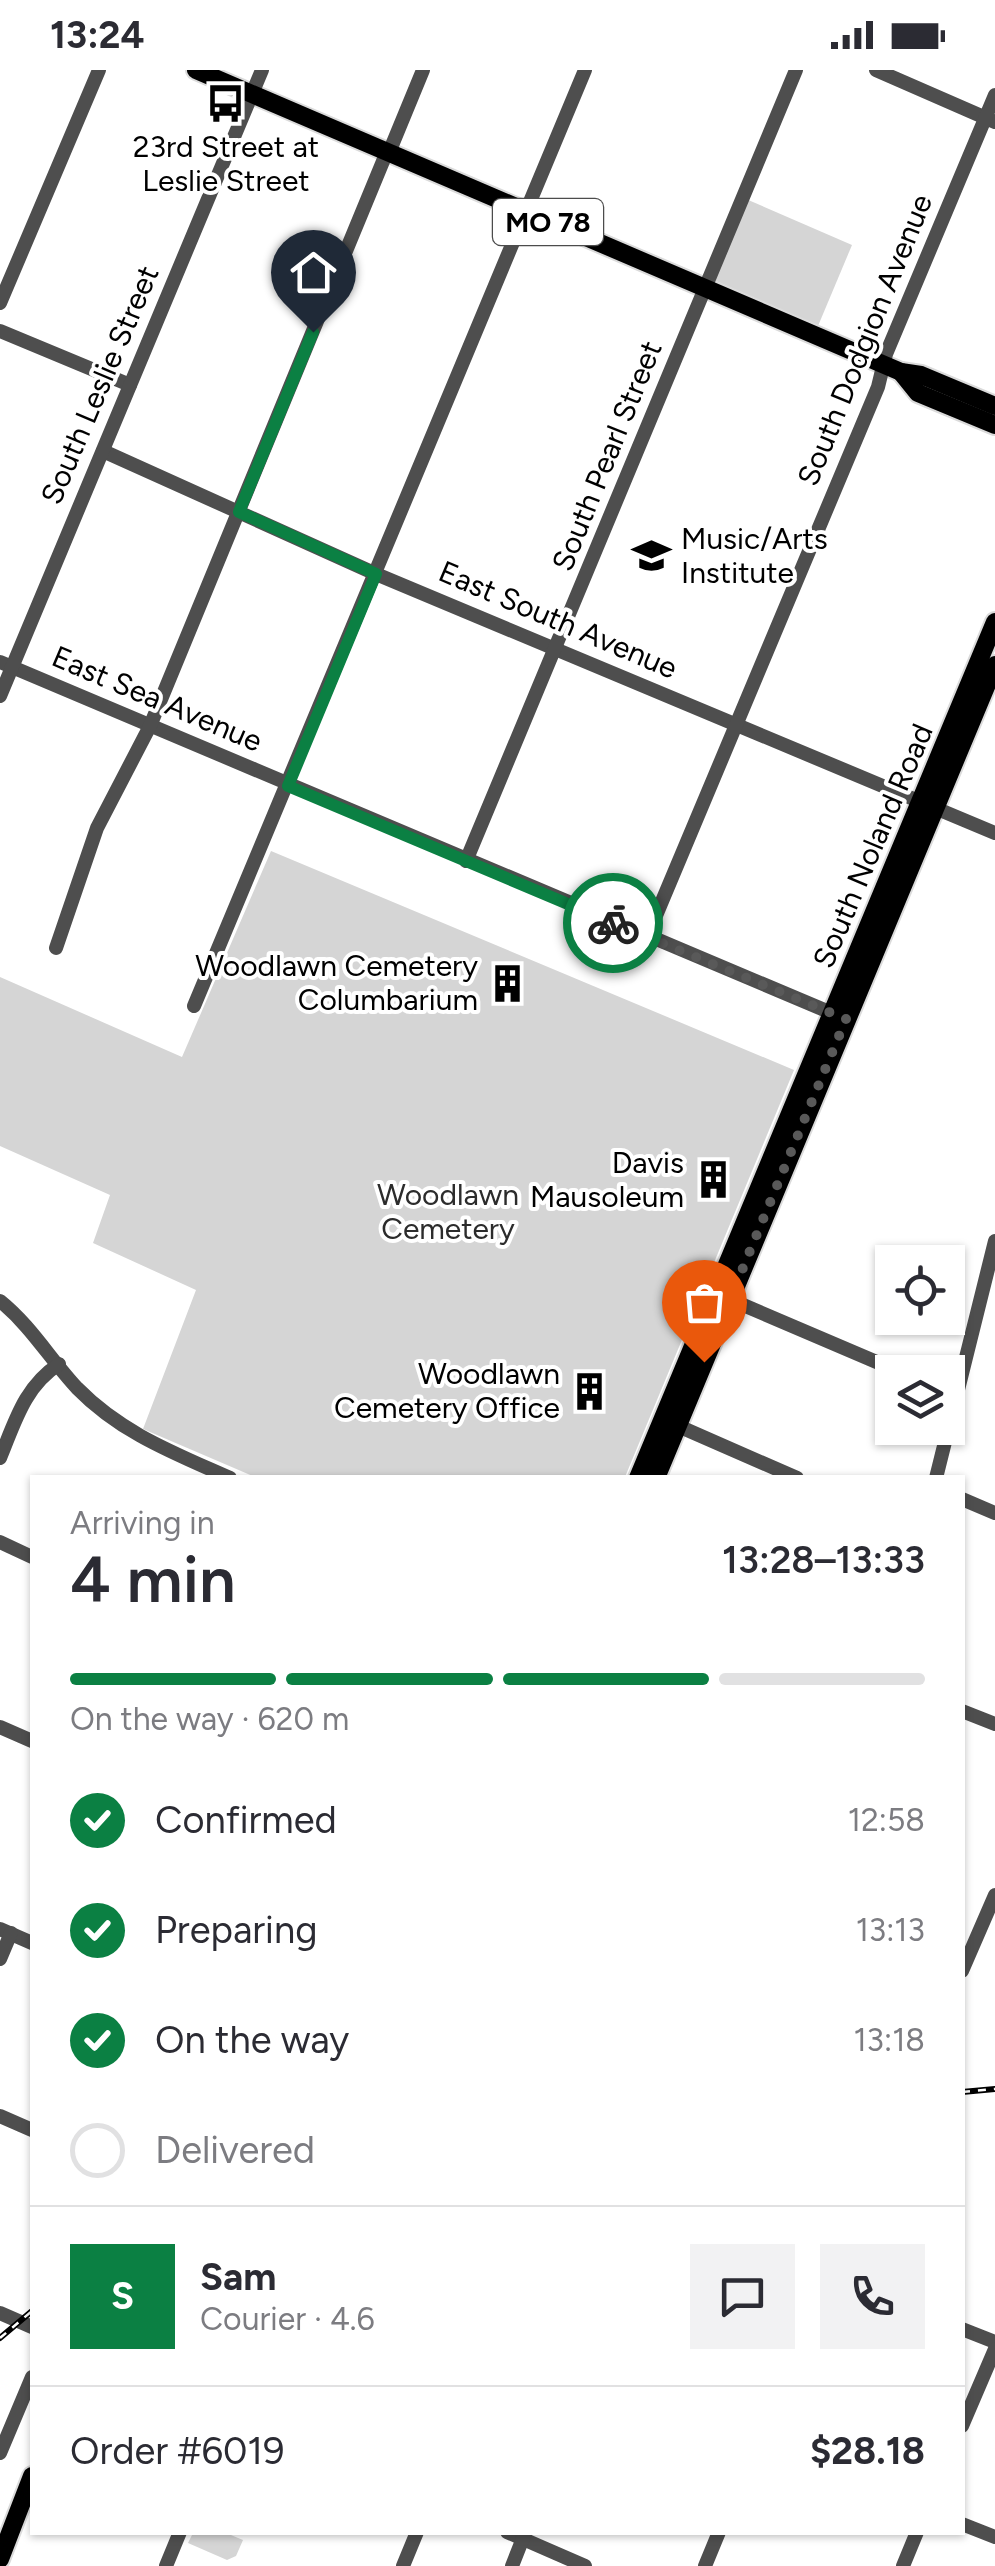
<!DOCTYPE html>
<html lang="en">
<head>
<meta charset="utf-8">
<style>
  :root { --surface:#fff; --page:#f2f2f3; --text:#2b2b33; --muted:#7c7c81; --line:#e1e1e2; --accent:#0b8043 }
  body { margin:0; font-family:Figtree,sans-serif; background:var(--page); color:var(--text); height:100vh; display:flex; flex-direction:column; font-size:38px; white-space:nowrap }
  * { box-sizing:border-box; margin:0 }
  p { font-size:32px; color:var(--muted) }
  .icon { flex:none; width:55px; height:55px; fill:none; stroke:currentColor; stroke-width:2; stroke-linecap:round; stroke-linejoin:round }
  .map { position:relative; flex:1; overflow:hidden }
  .sheet { position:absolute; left:30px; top:1405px; width:935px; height:1060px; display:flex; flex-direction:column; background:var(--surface); border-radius:0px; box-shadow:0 2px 8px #0004 }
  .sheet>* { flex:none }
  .fabs { position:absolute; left:875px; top:1175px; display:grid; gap:20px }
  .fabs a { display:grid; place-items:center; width:90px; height:90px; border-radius:0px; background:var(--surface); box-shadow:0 2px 8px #0004; font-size:50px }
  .pin { position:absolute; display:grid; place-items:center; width:85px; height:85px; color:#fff; margin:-102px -42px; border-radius:50% 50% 50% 0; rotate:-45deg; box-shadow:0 0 10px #0007 }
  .pin .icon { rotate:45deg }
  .courier { position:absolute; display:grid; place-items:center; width:100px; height:100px; margin:-50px; border:8px solid #0b8043; border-radius:50%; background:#fff; color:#222; box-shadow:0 2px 12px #0007 }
  .headline em { font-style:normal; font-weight:600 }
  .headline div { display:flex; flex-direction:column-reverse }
  .headline { display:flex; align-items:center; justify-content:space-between; height:170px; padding:0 40px }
  h1 { font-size:65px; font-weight:600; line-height:75px }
  .bar { display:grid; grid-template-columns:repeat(4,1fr); gap:15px 10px; align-content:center; height:120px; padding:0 40px }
  .bar i { height:12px; border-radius:8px; background:var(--line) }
  .bar .current { background:var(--accent) }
  .bar p { grid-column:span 4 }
  .line { display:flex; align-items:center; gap:25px; padding:0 40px; border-top:2px solid var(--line) }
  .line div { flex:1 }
  .round { display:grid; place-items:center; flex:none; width:105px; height:105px; border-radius:0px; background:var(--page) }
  ol { padding:0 40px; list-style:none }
  li { display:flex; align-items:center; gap:30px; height:110px }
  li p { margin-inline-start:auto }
  li .icon { padding:10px; border-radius:50%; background:var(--accent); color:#fff; stroke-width:4 }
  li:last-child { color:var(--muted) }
  li i { width:55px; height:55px; border:5px solid var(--line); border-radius:50% }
  .status { display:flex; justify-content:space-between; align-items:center; height:70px; padding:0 50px; background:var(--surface); direction:ltr }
  .status svg { height:28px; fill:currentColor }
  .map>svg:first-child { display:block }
  .green { fill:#d5d5d5 }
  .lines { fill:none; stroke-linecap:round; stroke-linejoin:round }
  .major-casing { stroke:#dbdbdb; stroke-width:22 }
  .minor { stroke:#4e4e4e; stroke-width:14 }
  .major { stroke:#000; stroke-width:18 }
  .rail-casing { stroke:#000; stroke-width:6 }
  .rail { stroke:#fff; stroke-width:2.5; stroke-dasharray:8; stroke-linecap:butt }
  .done { stroke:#595959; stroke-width:10; stroke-dasharray:0 18 }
  .route { stroke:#0b8043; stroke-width:12 }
  .labels { text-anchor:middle; stroke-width:8; stroke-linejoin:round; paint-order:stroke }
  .shield { fill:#fff; stroke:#4c4c4c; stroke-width:2.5 }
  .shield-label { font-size:28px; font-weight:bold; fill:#000 }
  .poi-label { font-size:30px; fill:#000; stroke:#fff; text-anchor:end }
  .street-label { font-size:30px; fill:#000; stroke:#fff }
  .park-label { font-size:30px; fill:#2c2c2c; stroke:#fff }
</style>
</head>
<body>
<div class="status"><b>13:24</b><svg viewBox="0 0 49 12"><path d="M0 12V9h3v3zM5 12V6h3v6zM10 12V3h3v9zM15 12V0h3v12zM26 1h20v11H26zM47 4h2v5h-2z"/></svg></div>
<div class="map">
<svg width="995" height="2496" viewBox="0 0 995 2496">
  <rect width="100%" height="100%" fill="#fff"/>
  <g class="green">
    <polygon points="746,129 852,175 818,256 716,211 714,207"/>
    <polygon points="271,781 794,1000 625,1407 255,1407 143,1359 196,1220 93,1173 110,1125 0,1076 0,907 182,987"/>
    <polygon points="193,2463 226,2463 243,2470 236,2486 227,2490 188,2473"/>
  </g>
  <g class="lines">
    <defs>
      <g id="major">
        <polyline points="196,0 901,302 921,305 995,336"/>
        <polyline points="901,302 918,323 995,355"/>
        <polyline points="638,1408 995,552"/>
        <polyline points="656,1408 995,595"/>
        <polyline points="0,2489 32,2406"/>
      </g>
    </defs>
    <use href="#major" class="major-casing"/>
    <g class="minor">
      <polyline points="876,0 995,52"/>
      <polyline points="388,85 423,0"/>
      <polyline points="0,233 99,0"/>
      <polyline points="0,261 130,315"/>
      <polyline points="103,381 376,504 995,763"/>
      <polyline points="0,592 841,947"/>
      <polyline points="0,626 262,0"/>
      <polyline points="466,791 796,0"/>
      <polyline points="647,867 878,317 886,284 995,25"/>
      <polyline points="56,878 97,758 150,656 386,84"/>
      <polyline points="194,936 585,0"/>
      <polyline points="722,1226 900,1302"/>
      <path d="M0,1231C31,1256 50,1289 77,1318C121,1363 174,1383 230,1408"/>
      <polyline points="669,1352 797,1408"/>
      <path d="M0,1388C15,1352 24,1317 59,1294"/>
      <polyline points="936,1408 995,1171"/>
      <polyline points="962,1429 995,1443"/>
      <polyline points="0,1472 32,1487"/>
      <polyline points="962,1641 995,1654"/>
      <polyline points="0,1657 32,1671"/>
      <polyline points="0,1859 32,1873"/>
      <polyline points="0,1889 11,1863"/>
      <polyline points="962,1901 995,1825"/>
      <polyline points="0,2046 32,2060"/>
      <polyline points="0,2243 32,2257"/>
      <polyline points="962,2259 995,2272"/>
      <polyline points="962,2356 995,2279"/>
      <polyline points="0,2383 32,2307"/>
      <polyline points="962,2454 995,2467"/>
      <polyline points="507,2462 585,2496"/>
      <polyline points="166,2496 180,2462"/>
      <polyline points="403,2496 417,2462"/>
      <polyline points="512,2496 525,2463"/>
      <polyline points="705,2496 719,2462"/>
      <polyline points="903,2496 917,2462"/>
    </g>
    <use href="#major" class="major"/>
    <defs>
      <g id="rail">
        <polyline points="962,2022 995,2019"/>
        <polyline points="0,2268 32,2241"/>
      </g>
    </defs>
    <use href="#rail" class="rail-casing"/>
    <use href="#rail" class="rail"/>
  </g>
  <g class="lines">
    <polyline class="done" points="613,853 846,949 704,1292"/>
    <polyline class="route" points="313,262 239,442 376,504 288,716 613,853"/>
  </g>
  <defs>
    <symbol id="bus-bare" viewBox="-9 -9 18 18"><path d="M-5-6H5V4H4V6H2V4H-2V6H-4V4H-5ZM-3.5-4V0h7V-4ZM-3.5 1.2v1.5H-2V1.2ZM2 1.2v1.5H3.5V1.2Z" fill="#000" stroke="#fff" stroke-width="2.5" paint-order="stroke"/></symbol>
    <symbol id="school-bare" viewBox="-9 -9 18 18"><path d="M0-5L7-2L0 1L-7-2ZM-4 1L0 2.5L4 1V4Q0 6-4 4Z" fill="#000" stroke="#fff" stroke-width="2.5" paint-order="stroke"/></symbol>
    <symbol id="building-bare" viewBox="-9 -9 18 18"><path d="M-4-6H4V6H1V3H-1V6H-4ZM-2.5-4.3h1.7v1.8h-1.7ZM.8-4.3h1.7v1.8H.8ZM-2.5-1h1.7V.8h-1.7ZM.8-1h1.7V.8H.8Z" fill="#000" stroke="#fff" stroke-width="2.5" paint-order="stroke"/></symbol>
  </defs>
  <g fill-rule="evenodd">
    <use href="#bus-bare" x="198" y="6" width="55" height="55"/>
    <use href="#school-bare" x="624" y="458" width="55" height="55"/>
    <use href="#building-bare" x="480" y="886" width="55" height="55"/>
    <use href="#building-bare" x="686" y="1082" width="55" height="55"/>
    <use href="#building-bare" x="562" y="1294" width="55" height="55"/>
  </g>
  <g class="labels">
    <rect class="shield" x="493" y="129" width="110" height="46" rx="8"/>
    <g class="shield-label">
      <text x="548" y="162">MO 78</text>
    </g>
    <g class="poi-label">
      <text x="226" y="87" text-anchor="middle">23rd Street at<tspan x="226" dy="34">Leslie Street</tspan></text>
      <text x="681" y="479" text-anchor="start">Music/Arts<tspan x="681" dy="34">Institute</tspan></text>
      <text x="478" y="906">Woodlawn Cemetery<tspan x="478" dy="34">Columbarium</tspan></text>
      <text x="684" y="1103">Davis<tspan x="684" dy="34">Mausoleum</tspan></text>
      <text x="560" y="1314">Woodlawn<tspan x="560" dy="34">Cemetery Office</tspan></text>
    </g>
    <g class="street-label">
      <text transform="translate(865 270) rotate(-68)" y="10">South Dodgion Avenue</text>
      <text transform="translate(100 315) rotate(-67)" y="10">South Leslie Street</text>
      <text transform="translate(607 386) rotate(-68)" y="10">South Pearl Street</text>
      <text transform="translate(558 550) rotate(23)" y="10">East South Avenue</text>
      <text transform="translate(157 629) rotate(23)" y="10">East Sea Avenue</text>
      <text transform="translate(873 776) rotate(-67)" y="10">South Noland Road</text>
    </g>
    <g class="park-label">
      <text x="448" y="1135">Woodlawn<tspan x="448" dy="34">Cemetery</tspan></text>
    </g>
  </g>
</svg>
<div class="fabs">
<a><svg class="icon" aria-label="locate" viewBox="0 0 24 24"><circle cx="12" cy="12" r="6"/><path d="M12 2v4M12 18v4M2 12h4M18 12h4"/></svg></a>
<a><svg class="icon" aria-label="layers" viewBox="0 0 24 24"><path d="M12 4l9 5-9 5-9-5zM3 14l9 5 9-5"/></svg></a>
</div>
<div class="pin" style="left:704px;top:1292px;background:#ea580c"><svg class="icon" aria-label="bag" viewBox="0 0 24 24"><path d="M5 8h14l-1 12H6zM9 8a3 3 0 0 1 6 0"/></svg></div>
<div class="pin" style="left:313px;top:262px;background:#1f2937"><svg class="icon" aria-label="home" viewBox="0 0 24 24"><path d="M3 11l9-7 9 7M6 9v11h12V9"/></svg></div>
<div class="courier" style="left:613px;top:853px"><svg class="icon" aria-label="bike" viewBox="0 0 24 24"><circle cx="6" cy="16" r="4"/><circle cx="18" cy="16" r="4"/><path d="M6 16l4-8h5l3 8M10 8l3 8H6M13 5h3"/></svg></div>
<section class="sheet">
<div class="headline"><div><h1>4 min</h1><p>Arriving in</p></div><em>13:28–13:33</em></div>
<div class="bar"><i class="current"></i><i class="current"></i><i class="current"></i><i></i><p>On the way · 620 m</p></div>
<ol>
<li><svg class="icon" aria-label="check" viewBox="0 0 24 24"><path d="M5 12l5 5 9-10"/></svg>Confirmed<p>12:58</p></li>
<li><svg class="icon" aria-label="check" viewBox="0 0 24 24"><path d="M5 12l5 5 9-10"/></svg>Preparing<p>13:13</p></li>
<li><svg class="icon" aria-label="check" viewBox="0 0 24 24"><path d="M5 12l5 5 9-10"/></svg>On the way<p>13:18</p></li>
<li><i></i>Delivered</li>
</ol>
<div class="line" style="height:180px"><b class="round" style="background:var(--accent);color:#fff">S</b><div><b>Sam</b><p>Courier · 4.6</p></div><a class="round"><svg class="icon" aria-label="chat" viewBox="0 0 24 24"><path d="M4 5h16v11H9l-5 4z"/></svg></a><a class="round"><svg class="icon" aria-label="phone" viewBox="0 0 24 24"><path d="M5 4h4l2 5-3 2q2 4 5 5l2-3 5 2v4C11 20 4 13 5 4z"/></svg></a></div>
<div class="line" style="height:130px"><div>Order #6019</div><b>$28.18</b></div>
</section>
</div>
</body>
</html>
